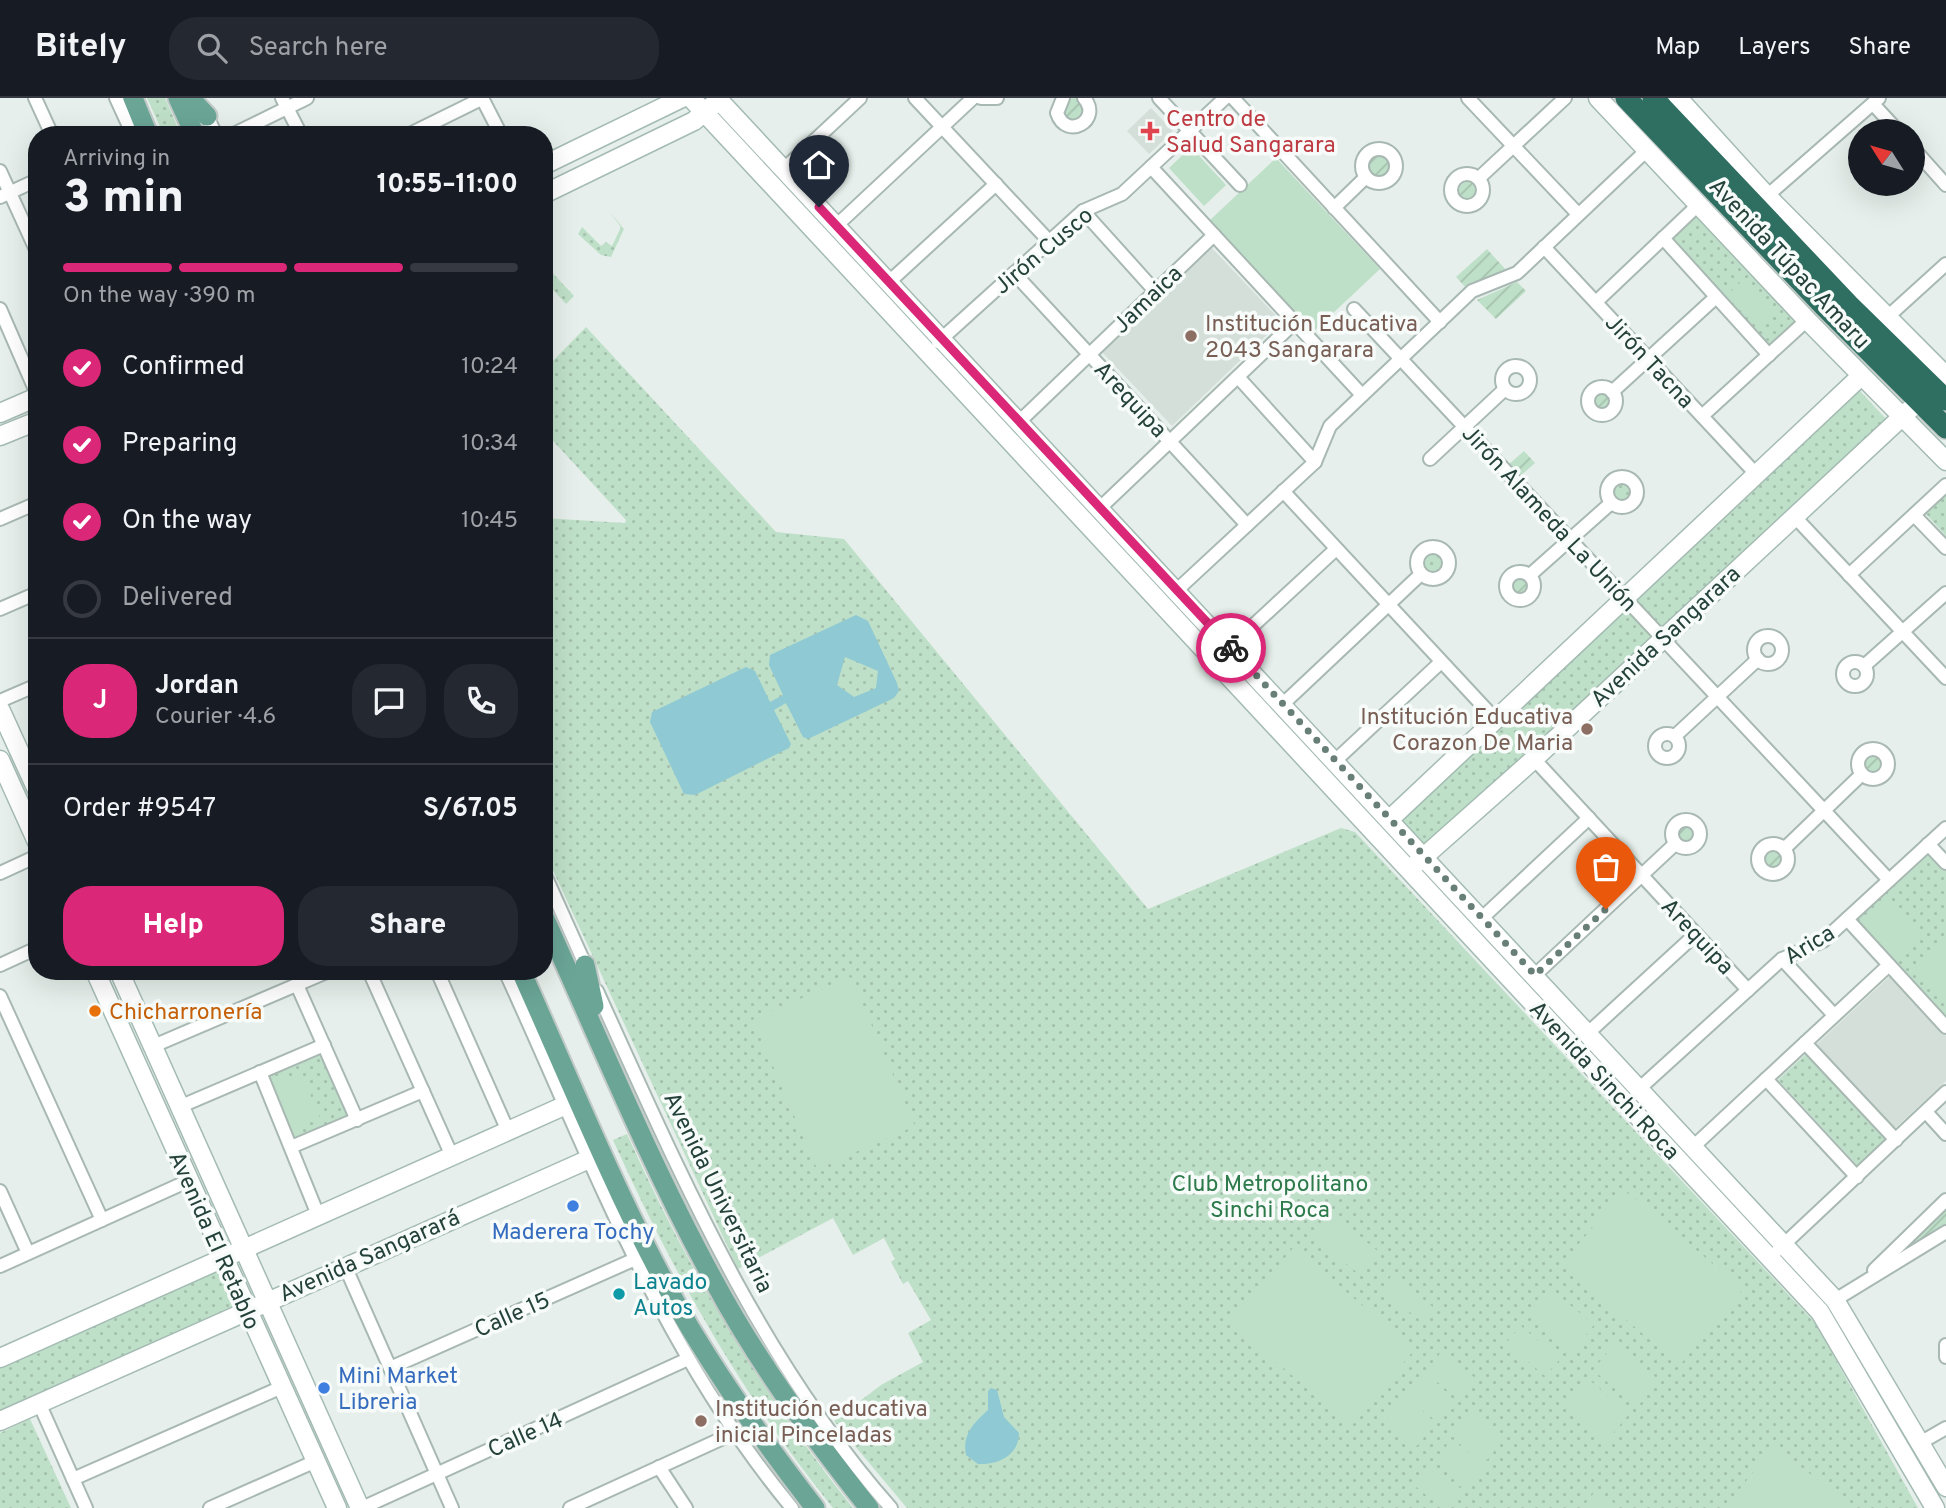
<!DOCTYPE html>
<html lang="en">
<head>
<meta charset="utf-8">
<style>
  :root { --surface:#171b24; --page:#242831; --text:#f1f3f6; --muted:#9ea1a6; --line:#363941; --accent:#db2777 }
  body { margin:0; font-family:Overpass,sans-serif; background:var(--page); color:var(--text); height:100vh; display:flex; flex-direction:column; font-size:26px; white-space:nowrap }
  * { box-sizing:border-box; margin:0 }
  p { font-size:23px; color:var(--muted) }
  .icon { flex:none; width:38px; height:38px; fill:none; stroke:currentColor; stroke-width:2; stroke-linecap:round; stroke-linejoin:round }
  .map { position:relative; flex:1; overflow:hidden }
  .panel { position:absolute; left:28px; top:28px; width:525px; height:854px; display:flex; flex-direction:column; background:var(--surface); border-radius:28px; box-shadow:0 7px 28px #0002 }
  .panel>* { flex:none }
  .needle { width:46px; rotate:307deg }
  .buttons { position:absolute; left:1848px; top:21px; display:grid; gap:14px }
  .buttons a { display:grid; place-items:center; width:77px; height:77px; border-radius:50%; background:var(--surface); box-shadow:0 7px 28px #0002; font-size:35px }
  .pin { position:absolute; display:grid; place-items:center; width:60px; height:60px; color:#fff; margin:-72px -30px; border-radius:50% 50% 50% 0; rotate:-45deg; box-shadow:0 0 7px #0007 }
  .pin .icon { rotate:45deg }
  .courier { position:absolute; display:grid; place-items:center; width:70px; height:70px; margin:-35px; border:5px solid #db2777; border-radius:50%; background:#fff; color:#222; box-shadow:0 2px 9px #0007 }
  .overview em { font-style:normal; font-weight:800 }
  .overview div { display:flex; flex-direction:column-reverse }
  .overview { display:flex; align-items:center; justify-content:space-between; height:119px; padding:0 35px }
  h1 { font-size:46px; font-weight:800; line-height:52px }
  .bar { display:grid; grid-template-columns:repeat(4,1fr); gap:10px 7px; align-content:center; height:84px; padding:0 35px }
  .bar i { height:9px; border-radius:5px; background:var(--line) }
  .bar .active { background:var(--accent) }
  .bar p { grid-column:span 4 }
  .line { display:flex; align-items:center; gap:18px; padding:0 35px; border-top:2px solid var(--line) }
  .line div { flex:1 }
  .round { display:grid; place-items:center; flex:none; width:74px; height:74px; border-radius:28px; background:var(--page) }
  ol { padding:0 35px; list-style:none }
  li { display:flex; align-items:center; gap:21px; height:77px }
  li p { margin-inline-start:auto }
  li .icon { padding:7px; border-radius:50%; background:var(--accent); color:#fff; stroke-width:4 }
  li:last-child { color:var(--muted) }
  li i { width:38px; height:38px; border:4px solid var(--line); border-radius:50% }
  .cta { display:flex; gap:14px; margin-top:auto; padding:14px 35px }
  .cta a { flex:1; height:80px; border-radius:28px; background:var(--accent); color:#fff; font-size:28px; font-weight:800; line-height:80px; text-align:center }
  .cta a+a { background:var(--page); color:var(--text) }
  header { display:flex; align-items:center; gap:42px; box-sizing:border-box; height:98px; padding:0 35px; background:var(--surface); border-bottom:2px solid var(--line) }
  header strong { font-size:33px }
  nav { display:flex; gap:38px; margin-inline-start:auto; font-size:24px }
  .search { width:490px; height:63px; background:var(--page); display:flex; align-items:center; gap:18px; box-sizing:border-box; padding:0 24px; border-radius:28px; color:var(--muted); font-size:26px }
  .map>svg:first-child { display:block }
  .built { fill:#d4dfda }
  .grass { fill:url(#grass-dots) }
  .garden { fill:url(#garden-furrows) }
  .pitch { fill:#bfe0c8 }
  .water { fill:#8ec9d4; fill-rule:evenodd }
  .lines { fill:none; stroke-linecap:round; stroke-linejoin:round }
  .street-casing { stroke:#a8b8b2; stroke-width:16 }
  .secondary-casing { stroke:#a4bbb3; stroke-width:21 }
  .primary-casing { stroke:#c2cac8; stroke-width:23 }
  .highway-casing { stroke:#c2cac8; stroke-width:24 }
  .street { stroke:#fff; stroke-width:12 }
  .secondary { stroke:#fff; stroke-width:18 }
  .primary { stroke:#6aa596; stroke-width:19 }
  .highway { stroke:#2f6f62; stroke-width:21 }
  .done { stroke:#687f78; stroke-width:7; stroke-dasharray:0 12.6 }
  .route { stroke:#db2777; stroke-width:9 }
  .health-dot { fill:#e0444e; stroke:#f7fbf9; stroke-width:2.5 }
  .education-dot { fill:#8d6e63; stroke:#f7fbf9; stroke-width:2.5 }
  .food-dot { fill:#e8710a; stroke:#f7fbf9; stroke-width:2.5 }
  .shop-dot { fill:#3f7fe0; stroke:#f7fbf9; stroke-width:2.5 }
  .culture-dot { fill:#0f9aa8; stroke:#f7fbf9; stroke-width:2.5 }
  .labels { text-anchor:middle; stroke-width:7; stroke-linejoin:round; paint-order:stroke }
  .health-label { font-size:23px; fill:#be3a42; stroke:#f7fbf9; text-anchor:start }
  .street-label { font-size:23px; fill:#24423a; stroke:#f7fbf9 }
  .education-label { font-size:23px; fill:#785e54; stroke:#f7fbf9; text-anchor:start }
  .food-label { font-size:23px; fill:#c56008; stroke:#f7fbf9; text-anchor:start }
  .park-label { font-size:23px; fill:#2d7a4b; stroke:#f7fbf9 }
  .shop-label { font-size:23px; fill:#366cbe; stroke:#f7fbf9 }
  .culture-label { font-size:23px; fill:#0d838f; stroke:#f7fbf9; text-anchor:start }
</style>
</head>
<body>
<header>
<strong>Bitely</strong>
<div class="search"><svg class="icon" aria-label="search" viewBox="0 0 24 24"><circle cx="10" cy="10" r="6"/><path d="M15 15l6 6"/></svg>Search here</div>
<nav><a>Map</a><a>Layers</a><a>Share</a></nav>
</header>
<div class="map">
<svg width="1946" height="1410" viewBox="0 0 1946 1410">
  <defs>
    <pattern id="grass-dots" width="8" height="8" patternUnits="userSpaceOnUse" patternTransform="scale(1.75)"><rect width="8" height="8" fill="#bfe0c8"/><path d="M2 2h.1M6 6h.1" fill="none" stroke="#a4c1ad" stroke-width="1.8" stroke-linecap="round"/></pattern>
    <pattern id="garden-furrows" width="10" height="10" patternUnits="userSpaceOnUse" patternTransform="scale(1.75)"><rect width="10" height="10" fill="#bfe0c8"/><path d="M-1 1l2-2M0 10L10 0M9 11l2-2" fill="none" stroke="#a4c1ad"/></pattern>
  </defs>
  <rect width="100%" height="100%" fill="#e6efeb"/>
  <g class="built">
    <polygon points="1151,10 1173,33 1149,56 1127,33"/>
    <polygon points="1211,149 1281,223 1172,328 1101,253"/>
    <polygon points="1890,878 1946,938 1946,983 1894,1031 1816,947"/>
  </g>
  <g class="grass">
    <polygon points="147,0 165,0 181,37 164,37"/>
    <polygon points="609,113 624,131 611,159 601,157 578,136 582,129 601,148 606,144 612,148 621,129"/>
    <polygon points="1699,115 1797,222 1769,248 1671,141"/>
    <polygon points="544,166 574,198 566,206 544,182"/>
    <polygon points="586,229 776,434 844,441 1148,811 1341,730 1355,734 1816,1226 1918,1410 907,1410 834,1323 881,1287 923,1264 908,1235 931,1222 908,1183 903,1186 891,1164 895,1161 884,1140 853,1157 833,1120 738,1171 544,753 544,420 625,425 626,422 544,333 544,272"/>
    <polygon points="1859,292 1888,323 1426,749 1397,718"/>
    <circle cx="1622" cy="394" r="11"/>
    <polygon points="1946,396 1946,438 1925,415"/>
    <circle cx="1433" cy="465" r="13"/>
    <polygon points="1929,754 1946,772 1946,922 1853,823"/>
    <polygon points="323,954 350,1018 293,1042 266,977"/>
    <polygon points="1806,956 1886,1042 1858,1068 1778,982"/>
    <path d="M627,1036C687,1171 761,1294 853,1410H833C742,1297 672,1174 613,1042Z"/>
    <polygon points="220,1168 239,1208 0,1313 0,1268"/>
    <polygon points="30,1321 71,1410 0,1410 0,1335"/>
  </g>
  <g class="garden">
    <circle cx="1074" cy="12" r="12"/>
    <circle cx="1379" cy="67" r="12"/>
    <circle cx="1468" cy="91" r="12"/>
    <polygon points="1487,151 1507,173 1467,191 1456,179"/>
    <polygon points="1517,184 1526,193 1496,221 1477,202"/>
    <circle cx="1601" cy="303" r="11"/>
    <polygon points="1524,353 1535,365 1518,380 1507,368"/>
    <circle cx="1520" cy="488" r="10"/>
    <circle cx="1873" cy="665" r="10"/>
    <circle cx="1686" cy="736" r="11"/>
    <circle cx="1773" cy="761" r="11"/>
    <polygon points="1946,1111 1946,1130 1911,1151 1908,1148"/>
  </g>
  <g class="pitch">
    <polygon points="1191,49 1226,87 1204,108 1169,70"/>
    <polygon points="1276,60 1380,171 1313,234 1209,123"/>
    <polygon points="1745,180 1774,212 1757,228 1728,196"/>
    <polygon points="1886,799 1922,838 1895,862 1859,823"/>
    <polygon points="1946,838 1946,908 1911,871"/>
    <polygon points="851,879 915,1028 817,1071 753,921"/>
    <polygon points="301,974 320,1020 291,1032 273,986"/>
    <polygon points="1624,1092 1743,1191 1680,1267 1561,1167"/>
    <polygon points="1332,1116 1379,1154 1360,1177 1314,1139"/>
    <polygon points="1293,1150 1415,1251 1352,1327 1230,1226"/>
    <polygon points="1392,1177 1433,1209 1421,1223 1381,1192"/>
    <polygon points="1550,1190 1594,1227 1572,1253 1528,1217"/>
    <polygon points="1521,1228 1560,1261 1545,1278 1506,1245"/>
    <polygon points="1615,1245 1659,1282 1637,1309 1593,1272"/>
    <polygon points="1442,1253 1474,1279 1457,1300 1425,1274"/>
    <polygon points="1421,1277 1454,1303 1437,1324 1405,1298"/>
    <polygon points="1586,1279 1629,1316 1607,1343 1563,1306"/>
    <polygon points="1402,1302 1434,1327 1417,1348 1385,1323"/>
    <polygon points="1472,1316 1504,1341 1487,1362 1455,1336"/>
    <polygon points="1452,1341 1484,1367 1468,1388 1435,1362"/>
    <polygon points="1774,1348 1854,1410 1731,1410 1727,1407"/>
    <polygon points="1431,1367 1464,1393 1450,1410 1442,1410 1415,1388"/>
    <polygon points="1597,1391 1620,1410 1582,1410"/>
  </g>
  <g class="water">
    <path d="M856,517L868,523L897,585L899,593L894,600L808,641L803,639L786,605L774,612L791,646L789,650L695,697L684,696L650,624L652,614L746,569L755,573L770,604L783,597L769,567L770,557ZM845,559L878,573L876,590L854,599L837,587Z"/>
    <path d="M991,1290L997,1292L1004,1319L1019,1335C1019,1357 998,1367 978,1366L966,1357C962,1336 974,1325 988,1312V1293Z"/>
  </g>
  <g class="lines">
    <defs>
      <g id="street">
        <polyline points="35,0 52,37"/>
        <polyline points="116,0 133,37"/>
        <polyline points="282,0 301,37"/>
        <polyline points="482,0 501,37"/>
        <polyline points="915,0 1049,143"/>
        <polyline points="981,0 997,0"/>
        <path d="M1063,0L1057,15C1066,43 1103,22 1084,0"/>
        <polyline points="1159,0 1240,87"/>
        <polyline points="1233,0 1440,224"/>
        <polyline points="1468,0 1578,116"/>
        <polyline points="1873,6 1898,33"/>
        <polyline points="204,12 216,37"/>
        <polyline points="232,37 307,0"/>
        <polyline points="408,37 483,0"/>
        <polyline points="1913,50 1946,87"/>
        <circle cx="1379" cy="68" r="17"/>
        <polyline points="1151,69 1362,297"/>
        <polyline points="784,71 860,0"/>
        <polyline points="0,73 37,154"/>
        <circle cx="1467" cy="92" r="16"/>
        <polyline points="1479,80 1565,0"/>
        <polyline points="1767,98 1879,0"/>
        <polyline points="0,99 37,82"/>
        <polyline points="1334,110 1366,79"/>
        <polyline points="1083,113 1155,193"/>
        <polyline points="836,128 973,0"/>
        <polyline points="1663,140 1769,257"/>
        <polyline points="1544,149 1756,376"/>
        <polyline points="1014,175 1247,427"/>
        <polyline points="889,184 996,86"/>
        <polyline points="1596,204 1698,107"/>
        <polyline points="0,211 37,296"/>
        <polyline points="1354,211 1889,782"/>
        <polyline points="1882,224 1946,166"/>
        <polyline points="938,244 1083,113 1122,96 1225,0"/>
        <circle cx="1516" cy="282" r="14"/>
        <polyline points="1238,279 1315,364"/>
        <circle cx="1602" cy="303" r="14"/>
        <polyline points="1612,294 1716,199"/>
        <polyline points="1702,318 1807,222"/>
        <polyline points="1019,324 1214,137"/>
        <polyline points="1430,361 1505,291"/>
        <circle cx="1622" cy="394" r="15"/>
        <polyline points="1283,393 1496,622"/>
        <polyline points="1100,410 1295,224"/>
        <polyline points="1914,417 1946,450"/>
        <polyline points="1794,418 1946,580"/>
        <polyline points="0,421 37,405"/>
        <circle cx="1433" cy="465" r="16"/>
        <circle cx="1520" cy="488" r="14"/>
        <polyline points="1530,477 1611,405"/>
        <polyline points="1849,477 1946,387"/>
        <polyline points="1177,492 1315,364 1330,328 1472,193 1517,175 1647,52"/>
        <polyline points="0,511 37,495"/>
        <circle cx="1768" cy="552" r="14"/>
        <polyline points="1230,549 1336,451"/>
        <circle cx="1855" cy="576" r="12"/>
        <polyline points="1864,568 1946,495"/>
        <polyline points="0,603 37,587"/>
        <polyline points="1283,606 1421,476"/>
        <circle cx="1667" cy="648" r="12"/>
        <polyline points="1675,638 1758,561"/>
        <circle cx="1873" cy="666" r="15"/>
        <polyline points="1534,661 1748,892"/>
        <polyline points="1336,662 1441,564"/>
        <circle cx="1686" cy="736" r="14"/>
        <polyline points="1928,746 1946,765"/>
        <circle cx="1773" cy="761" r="15"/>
        <polyline points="1784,751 1862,676"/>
        <polyline points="0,775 37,758"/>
        <polyline points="544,775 588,873"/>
        <polyline points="1482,820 1589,720"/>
        <polyline points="1847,821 1946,929"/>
        <polyline points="1782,861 1834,917"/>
        <polyline points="0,867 37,850"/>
        <polyline points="369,873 452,1058"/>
        <polyline points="437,873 508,1033"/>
        <path d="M505,873C592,1062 657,1247 792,1410"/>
        <polyline points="1535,877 1675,746"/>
        <polyline points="297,887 357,1022"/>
        <path d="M597,893C680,1075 757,1258 891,1410"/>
        <polyline points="0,898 102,1122"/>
        <polyline points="1588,935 1696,836"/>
        <polyline points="1805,945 1896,1042"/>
        <polyline points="151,949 329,873"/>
        <polyline points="260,974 318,1117"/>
        <polyline points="1766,981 1857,1079"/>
        <polyline points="1640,990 1782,861 1823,843 1946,730"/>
        <polyline points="179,1009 324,947"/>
        <polyline points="1926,1014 1946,1036"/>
        <polyline points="1694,1048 1889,867"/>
        <polyline points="291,1049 423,993"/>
        <polyline points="0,1093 28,1155"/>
        <polyline points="1778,1152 1946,994"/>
        <polyline points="0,1168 188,1083"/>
        <polyline points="345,1168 452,1410"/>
        <polyline points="1874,1172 1946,1102"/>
        <polyline points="1835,1202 1946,1134"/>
        <polyline points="1946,1247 1946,1259"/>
        <polyline points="390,1270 633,1162"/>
        <polyline points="39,1305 86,1410"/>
        <polyline points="1920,1345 1946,1330"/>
        <polyline points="659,1369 686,1410"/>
        <polyline points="73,1381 282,1289"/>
        <polyline points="210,1410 316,1363"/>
        <polyline points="362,1410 688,1261"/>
        <polyline points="570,1410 734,1335"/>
      </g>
      <g id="secondary">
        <polyline points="691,0 1820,1214 1935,1410"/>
        <polyline points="717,0 1835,1202 1946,1389"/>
        <polyline points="1598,0 1807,222 1946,363"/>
        <polyline points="1678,0 1767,98 1946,278"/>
        <polyline points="544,67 682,0"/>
        <polyline points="544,96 694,23 713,7"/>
        <polyline points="0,315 37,299"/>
        <polyline points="0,338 37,323"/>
        <polyline points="0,611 37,692"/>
        <polyline points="0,662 37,744"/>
        <polyline points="1390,721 1861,278"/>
        <polyline points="1417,765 1534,661 1919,303"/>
        <polyline points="95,873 337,1410"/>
        <polyline points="119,873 360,1410"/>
        <polyline points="0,1260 566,1007"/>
        <polyline points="0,1323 587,1062"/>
      </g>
      <g id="primary">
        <polyline points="133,0 148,37"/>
        <polyline points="178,0 195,37"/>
        <polyline points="190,0 207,18"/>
        <path d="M544,819C599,941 650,1066 714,1183C758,1265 812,1338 869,1410"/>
        <polyline points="585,867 594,908"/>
        <path d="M521,873C575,993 624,1117 690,1230C728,1293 770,1352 815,1410"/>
      </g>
      <g id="highway">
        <polyline points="1626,0 1823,207 1946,330"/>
        <polyline points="1653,0 1849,207 1946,302"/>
      </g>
    </defs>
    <use href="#street" class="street-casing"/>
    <use href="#secondary" class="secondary-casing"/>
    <use href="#primary" class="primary-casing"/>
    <use href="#highway" class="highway-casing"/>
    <use href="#street" class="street"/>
    <use href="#secondary" class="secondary"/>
    <use href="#primary" class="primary"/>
    <use href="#highway" class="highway"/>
  </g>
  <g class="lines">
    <polyline class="done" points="1231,550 1535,877 1606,811"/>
    <polyline class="route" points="819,109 1231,550"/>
  </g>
  <path class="health-dot" d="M1146.5 22.5h7v7h7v7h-7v7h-7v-7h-7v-7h7z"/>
  <g class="education-dot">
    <circle cx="1191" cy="238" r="7"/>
    <circle cx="1587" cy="631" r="7"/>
    <circle cx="701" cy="1323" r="7"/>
  </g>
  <circle class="food-dot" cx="95" cy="913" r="7"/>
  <g class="shop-dot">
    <circle cx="573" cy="1108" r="7"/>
    <circle cx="324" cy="1290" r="7"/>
  </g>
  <circle class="culture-dot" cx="619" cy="1196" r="7"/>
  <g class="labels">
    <g class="health-label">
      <text x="1166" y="28">Centro de<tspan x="1166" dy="26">Salud Sangarara</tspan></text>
    </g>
    <g class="street-label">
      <text transform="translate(1043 152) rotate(-40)" y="8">Jirón Cusco</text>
      <text transform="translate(1790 165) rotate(47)" y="8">Avenida Túpac Amaru</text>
      <text transform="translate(1147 201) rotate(-44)" y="8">Jamaica</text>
      <text transform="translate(1650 263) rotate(47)" y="8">Jirón Tacna</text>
      <text transform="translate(1131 301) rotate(47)" y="8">Arequipa</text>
      <text transform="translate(1550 420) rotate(47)" y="8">Jirón Alameda La Unión</text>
      <text transform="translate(1665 538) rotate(-43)" y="8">Avenida Sangarara</text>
      <text transform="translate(1698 838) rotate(47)" y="8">Arequipa</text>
      <text transform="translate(1809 846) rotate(-31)" y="8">Arica</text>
      <text transform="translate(1605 982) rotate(47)" y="8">Avenida Sinchi Roca</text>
      <text transform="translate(719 1094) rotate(64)" y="8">Avenida Universitaria</text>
      <text transform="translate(215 1142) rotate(66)" y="8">Avenida El Retablo</text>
      <text transform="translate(369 1157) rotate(-24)" y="8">Avenida Sangarará</text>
      <text transform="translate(512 1216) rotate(-24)" y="8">Calle 15</text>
      <text transform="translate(525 1336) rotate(-24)" y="8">Calle 14</text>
    </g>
    <g class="education-label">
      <text x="1205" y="233">Institución Educativa<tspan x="1205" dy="26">2043 Sangarara</tspan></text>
      <text x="1573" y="626" text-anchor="end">Institución Educativa<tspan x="1573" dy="26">Corazon De Maria</tspan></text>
      <text x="715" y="1318">Institución educativa<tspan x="715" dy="26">inicial Pinceladas</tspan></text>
    </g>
    <g class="food-label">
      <text x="109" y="921">Chicharronería</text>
    </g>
    <g class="park-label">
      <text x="1270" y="1093">Club Metropolitano<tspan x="1270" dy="26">Sinchi Roca</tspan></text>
    </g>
    <g class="shop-label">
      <text x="573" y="1141">Maderera Tochy</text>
      <text x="338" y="1285" text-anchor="start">Mini Market<tspan x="338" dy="26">Libreria</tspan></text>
    </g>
    <g class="culture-label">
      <text x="633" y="1191">Lavado<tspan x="633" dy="26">Autos</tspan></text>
    </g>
  </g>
</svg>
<div class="buttons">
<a><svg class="needle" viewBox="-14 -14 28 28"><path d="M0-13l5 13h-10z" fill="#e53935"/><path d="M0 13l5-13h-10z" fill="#9ea1a6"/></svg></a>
</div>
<div class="pin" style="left:1606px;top:811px;background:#ea580c"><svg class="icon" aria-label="bag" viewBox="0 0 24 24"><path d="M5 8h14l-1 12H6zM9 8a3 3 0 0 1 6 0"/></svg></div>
<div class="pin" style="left:819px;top:109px;background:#1f2937"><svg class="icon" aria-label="home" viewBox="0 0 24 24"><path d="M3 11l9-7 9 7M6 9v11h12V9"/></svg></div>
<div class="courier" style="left:1231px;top:550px"><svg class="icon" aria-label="bike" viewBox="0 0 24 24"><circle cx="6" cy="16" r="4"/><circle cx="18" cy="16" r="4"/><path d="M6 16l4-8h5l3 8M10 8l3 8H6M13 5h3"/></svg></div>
<section class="panel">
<div class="overview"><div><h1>3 min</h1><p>Arriving in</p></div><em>10:55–11:00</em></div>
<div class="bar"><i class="active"></i><i class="active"></i><i class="active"></i><i></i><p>On the way · 390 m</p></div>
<ol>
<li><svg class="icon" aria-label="check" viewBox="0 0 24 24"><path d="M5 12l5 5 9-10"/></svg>Confirmed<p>10:24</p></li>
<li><svg class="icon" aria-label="check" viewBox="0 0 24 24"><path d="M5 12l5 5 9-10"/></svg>Preparing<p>10:34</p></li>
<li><svg class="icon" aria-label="check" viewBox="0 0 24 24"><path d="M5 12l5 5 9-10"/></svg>On the way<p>10:45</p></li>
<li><i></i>Delivered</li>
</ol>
<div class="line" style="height:126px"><b class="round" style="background:var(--accent);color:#fff">J</b><div><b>Jordan</b><p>Courier · 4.6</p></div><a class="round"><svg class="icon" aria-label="chat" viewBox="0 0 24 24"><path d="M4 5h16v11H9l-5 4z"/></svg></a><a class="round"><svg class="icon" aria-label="phone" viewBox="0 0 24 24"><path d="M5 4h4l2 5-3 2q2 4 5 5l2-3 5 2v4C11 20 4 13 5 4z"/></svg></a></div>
<div class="line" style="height:91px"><div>Order #9547</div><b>S/67.05</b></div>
<div class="cta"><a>Help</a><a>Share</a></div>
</section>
</div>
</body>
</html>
